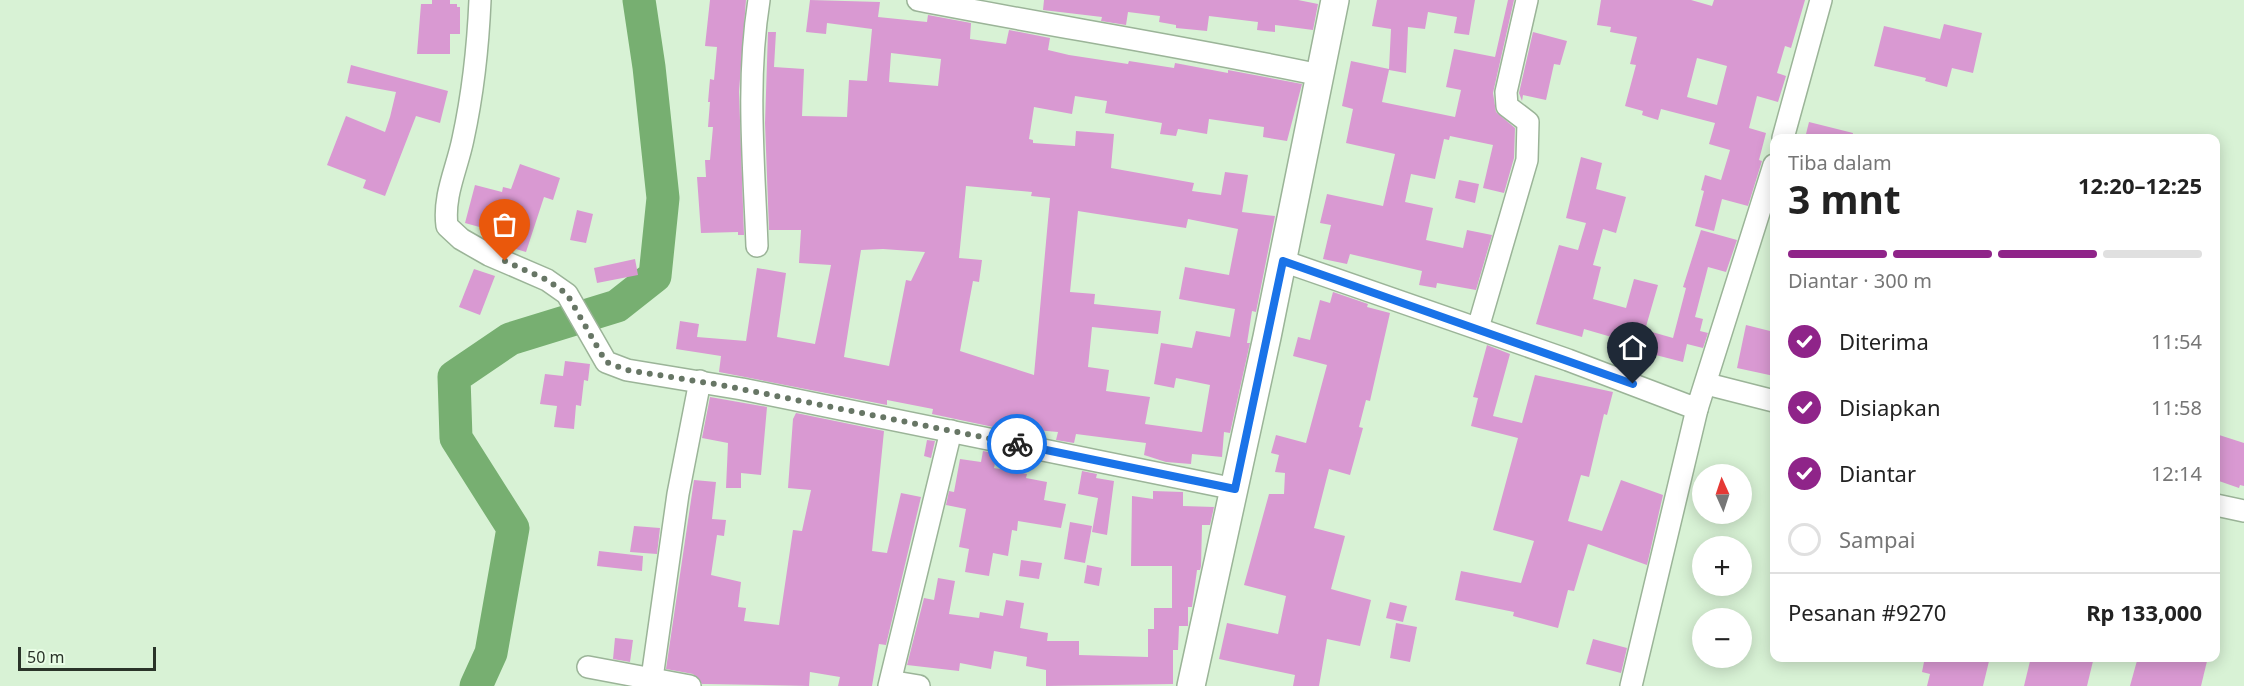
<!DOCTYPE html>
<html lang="id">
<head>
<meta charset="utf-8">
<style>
  :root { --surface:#fff; --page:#f6f6f6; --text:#222; --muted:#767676; --line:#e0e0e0; --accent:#8f2489 }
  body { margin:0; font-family:"Noto Sans",sans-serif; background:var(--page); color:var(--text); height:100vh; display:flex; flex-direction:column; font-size:22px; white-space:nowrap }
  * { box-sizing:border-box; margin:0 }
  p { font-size:20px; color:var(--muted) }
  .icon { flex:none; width:33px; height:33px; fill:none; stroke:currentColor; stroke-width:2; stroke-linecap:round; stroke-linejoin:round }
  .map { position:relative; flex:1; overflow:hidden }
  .panel { position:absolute; left:1770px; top:134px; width:450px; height:528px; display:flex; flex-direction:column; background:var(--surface); border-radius:12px; box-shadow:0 3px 15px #0003 }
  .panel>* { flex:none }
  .needle { width:39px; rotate:357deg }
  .controls { position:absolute; left:1692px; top:464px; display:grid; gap:12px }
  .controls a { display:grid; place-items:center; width:60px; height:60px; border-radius:50%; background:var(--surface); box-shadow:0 3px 15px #0003; font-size:30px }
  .scale { position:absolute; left:18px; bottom:15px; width:138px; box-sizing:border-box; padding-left:6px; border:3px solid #2a3429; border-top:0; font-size:16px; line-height:21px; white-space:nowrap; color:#2a3429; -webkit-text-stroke:4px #e9fee6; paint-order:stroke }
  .pin { position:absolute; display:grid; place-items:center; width:51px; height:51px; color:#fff; margin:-62px -26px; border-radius:50% 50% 50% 0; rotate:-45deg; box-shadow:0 0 6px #0007 }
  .pin .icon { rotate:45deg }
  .courier { position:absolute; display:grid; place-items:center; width:60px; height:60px; margin:-30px; border:4px solid #1a73e8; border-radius:50%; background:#fff; color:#222; box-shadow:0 2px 8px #0007 }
  .head em { font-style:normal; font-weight:700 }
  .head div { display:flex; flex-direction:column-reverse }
  .head { display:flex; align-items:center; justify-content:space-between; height:102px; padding:0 18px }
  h1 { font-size:39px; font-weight:700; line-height:45px }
  .bar { display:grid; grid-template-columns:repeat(4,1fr); gap:9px 6px; align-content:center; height:72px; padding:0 18px }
  .bar i { height:8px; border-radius:4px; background:var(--line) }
  .bar .active { background:var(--accent) }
  .bar p { grid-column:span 4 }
  .line { display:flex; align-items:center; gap:15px; padding:0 18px; border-top:2px solid var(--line) }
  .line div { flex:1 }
  ol { padding:0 18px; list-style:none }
  li { display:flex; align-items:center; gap:18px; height:66px }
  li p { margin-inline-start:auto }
  li .icon { padding:6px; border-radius:50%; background:var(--accent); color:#fff; stroke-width:4 }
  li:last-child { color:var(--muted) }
  li i { width:33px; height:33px; border:3px solid var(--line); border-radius:50% }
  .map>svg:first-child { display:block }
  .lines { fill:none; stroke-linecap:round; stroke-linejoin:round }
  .river { stroke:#77af71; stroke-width:33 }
  .building { fill:#d999d2; fill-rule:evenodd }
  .minor-casing { stroke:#9bb498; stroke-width:24 }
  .major-casing { stroke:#9bb498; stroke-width:30 }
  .minor { stroke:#fff; stroke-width:21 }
  .major { stroke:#fff; stroke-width:27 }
  .done { stroke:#677665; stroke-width:6; stroke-dasharray:0 10.8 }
  .route { stroke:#1a73e8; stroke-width:8 }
</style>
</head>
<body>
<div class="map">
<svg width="2244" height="686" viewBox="0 0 2244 686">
  <rect width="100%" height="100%" fill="#d8f2d5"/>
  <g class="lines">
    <polyline class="river" points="476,686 491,653 513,528 456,438 454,377 510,339 617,306 655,276 663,198 649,67 639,0"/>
  </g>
  <g class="building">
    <polygon points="432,0 450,0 450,4 457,4 457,7 460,7 460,34 450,34 450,54 417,54 421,4 432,4"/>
    <polygon points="710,0 746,0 739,92 744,235 738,235 738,232 701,233 697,177 706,177 705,160 710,160 713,127 708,127 710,102 708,102 710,79 714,80 717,47 705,46"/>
    <path d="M810,0L880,2L878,17L927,22L928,15L971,23L970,39L1006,44L1009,30L1050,38L1048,50L1069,55L1128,64L1129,61L1174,68L1175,63L1228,73V70L1302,84L1287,141L1263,137L1264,127L1209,119L1207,134L1178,129L1176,136L1160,134L1162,123L1105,113L1107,101L1075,96L1072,114L1034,107L1029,139L1033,140V143L1075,146L1076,131L1114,134L1111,168L1194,183L1192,191L1221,195L1225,172L1248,175L1242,212L1275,216L1256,312L1252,311L1247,343H1250L1230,433L1224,432L1222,457L1192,454L1191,464L1166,462L1144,455L1146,443L1076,434L1074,443L1056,440L1058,432L1013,428L1012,431L932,414L933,409L887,400V405L719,372L721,356L676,349L680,321L699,324L697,337L746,341L757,268L786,273L777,337L815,344L831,265L799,263L801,230H769L765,123L768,32H776L774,67L804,69L802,116L847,117L849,80L867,81L872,29L827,23L826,34L806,32ZM891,53L941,59L938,86L889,82ZM966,186L1032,192L1031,196L1050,198L1034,375L960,351L973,281L979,282L982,260L959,258ZM1078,211L1186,228L1188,219L1238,229L1229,275L1185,267L1179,299L1235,309L1230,337L1196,331L1192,348L1161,343L1154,384L1174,388L1176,378L1210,385L1202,432L1145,424L1150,397L1106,391L1109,370L1088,367L1092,327L1158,334L1161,311L1094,304L1095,294L1070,292ZM883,249L925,252L911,281L906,280L889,366L844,357L861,250Z"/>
    <polygon points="1044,0 1298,0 1318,4 1313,30 1275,25 1275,32 1257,30 1258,22 1209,16 1207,31 1176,28 1176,25 1159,22 1160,16 1128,12 1126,25 1101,21 1102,17 1043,10"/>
    <polygon points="1377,0 1475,0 1469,35 1454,33 1457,17 1428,12 1425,29 1408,27 1406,73 1389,70 1382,102 1455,117 1461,90 1446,87 1454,49 1495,57 1508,0 1514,0 1493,93 1496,112 1515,128 1514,158 1504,193 1483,188 1493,145 1450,136 1449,140 1444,139 1435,179 1411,174 1405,202 1433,208 1426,240 1463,248 1467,230 1492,235 1476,290 1437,283 1436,288 1419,285 1422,271 1350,254 1347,264 1323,259 1331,225 1320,223 1327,194 1383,206 1395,154 1346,143 1353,109 1342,106 1351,61 1389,69 1391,29 1372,26"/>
    <path d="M1601,0H1691L1712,6L1714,0H1805L1791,48L1785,46L1777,73L1786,76L1778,102L1757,96L1749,128L1766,133L1759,160L1762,161L1748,206L1722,199L1714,231L1695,226L1704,191L1701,190L1705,175L1721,180L1730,150L1709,144L1715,123L1661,109L1658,120L1642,115L1643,111L1625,106L1636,65L1630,64L1637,37L1610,32L1611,27L1597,25ZM1697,58L1727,66L1717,105L1687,97Z"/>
    <polygon points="1944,24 1982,33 1973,73 1952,68 1947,87 1925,81 1926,78 1874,66 1884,26 1940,39"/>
    <polygon points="1533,32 1567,41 1560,65 1554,64 1546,100 1523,95 1522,101 1519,93"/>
    <polygon points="351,65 448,91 440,123 416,116 385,196 363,188 366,180 327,165 346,116 385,132 390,117 396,92 347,83"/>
    <polygon points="1809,122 1853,133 1852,138 1805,138"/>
    <polygon points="1581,157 1602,163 1596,189 1626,197 1616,233 1603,229 1593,265 1601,267 1593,299 1626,308 1634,279 1658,285 1645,330 1673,338 1686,288 1683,287 1701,230 1737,240 1726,272 1708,267 1695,317 1703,319 1700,331 1708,333 1703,348 1687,344 1683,362 1644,352 1646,347 1584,329 1582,337 1536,324 1559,245 1578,250 1586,223 1566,218"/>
    <polygon points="520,164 560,178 553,200 544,197 526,252 509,247 512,236 465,223 475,185 502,192 503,187 511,189"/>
    <polygon points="1459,180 1479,184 1475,203 1455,198"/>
    <polygon points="577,210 593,214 586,243 570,240"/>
    <polygon points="635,259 638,275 597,283 594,268"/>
    <polygon points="474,269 495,276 480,315 459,307"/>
    <polygon points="1333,292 1368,304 1367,307 1390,313 1370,401 1366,400 1359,427 1363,428 1350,475 1329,469 1314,528 1345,536 1331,589 1371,600 1360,646 1327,639 1319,686 1293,686 1295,675 1219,659 1227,623 1278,634 1286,596 1244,585 1269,494 1284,494 1285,473 1275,472 1279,455 1271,453 1276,435 1306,443 1327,365 1293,356 1298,337 1310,340 1320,300 1330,303"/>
    <polygon points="1746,325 1774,332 1774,376 1737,368"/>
    <polygon points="1487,345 1510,354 1493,416 1522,423 1535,375 1613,392 1607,415 1604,414 1589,477 1581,475 1568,521 1602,531 1621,480 1663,495 1647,565 1588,544 1574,591 1568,590 1558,628 1513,616 1514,612 1455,600 1461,571 1521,583 1534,541 1493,530 1518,438 1471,426 1478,398 1473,397"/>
    <polygon points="565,361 590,364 588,381 584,380 581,406 576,405 574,429 554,427 557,406 540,404 545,374 563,376"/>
    <polygon points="710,397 767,407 761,475 741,473 741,488 726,488 728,443 702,438"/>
    <polygon points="796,413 884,431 872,551 887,553 901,493 921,497 886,645 879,644 872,686 838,686 840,677 810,672 809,686 707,684 702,684 693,674 666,669 694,480 716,482 712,519 726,520 724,536 717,535 711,575 741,582 738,607 746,608 744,621 779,625 793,530 802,531 811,490 788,488 793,419"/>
    <polygon points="2216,434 2244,443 2244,486 2240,485 2239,488 2216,480"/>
    <polygon points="927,440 935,441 931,458 924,456"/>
    <polygon points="983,451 997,454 994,468 1027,474 1026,478 1047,482 1044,500 1066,504 1061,528 1018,521 1017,531 1012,530 1008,556 993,553 989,576 965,572 969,549 959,547 966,509 946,505 949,491 954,492 960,459 981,462"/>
    <polygon points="1082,471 1097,474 1096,478 1114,481 1107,535 1092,532 1098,498 1078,494"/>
    <polygon points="1153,491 1183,492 1183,506 1214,507 1210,525 1202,525 1201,566 1200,570 1197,570 1192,607 1188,607 1188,626 1179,626 1178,650 1173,650 1173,684 1046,686 1046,670 1026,666 1027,657 994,651 991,669 960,663 959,671 907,665 924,598 934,600 938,578 955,581 949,614 979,618 980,612 1003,616 1006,600 1024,603 1020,628 1048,633 1047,641 1079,641 1079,655 1148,657 1148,629 1154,629 1154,608 1172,608 1172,566 1131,566 1132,496 1153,499"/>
    <polygon points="1070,522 1092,526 1085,563 1064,559"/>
    <polygon points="634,526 660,528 657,554 630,552"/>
    <polygon points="599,551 643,556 642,571 597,566"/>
    <polygon points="1021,560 1042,563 1039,579 1019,576"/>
    <polygon points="1087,565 1102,568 1099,586 1084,583"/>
    <polygon points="1390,602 1407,606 1403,622 1386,618"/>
    <polygon points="1396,623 1417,627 1410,662 1390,658"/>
    <polygon points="615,638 633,640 630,662 613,659"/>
    <polygon points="1593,639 1627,648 1621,673 1586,664"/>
    <polygon points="1925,657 1990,657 1983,686 1927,686 1930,674 1922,672"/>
    <polygon points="2031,657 2094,657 2087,686 2024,686"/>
    <polygon points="2138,657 2208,657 2201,686 2130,686"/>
  </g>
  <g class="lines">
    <defs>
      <g id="minor">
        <path d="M480,0C478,47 473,93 463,139C457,169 443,195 447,226L461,239L489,255L547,280L567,294L606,362L627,370L742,389L1235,489"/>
        <path d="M918,0C1052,26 1187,47 1320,75"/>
        <polyline points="1783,138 1821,0"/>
        <path d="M757,246C754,165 746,81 759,0"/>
        <polyline points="1283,261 1568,360 1697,409 1774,165"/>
        <polyline points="1478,328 1527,160 1528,122 1507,106 1506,92 1527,0"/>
        <polyline points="1707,384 1774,401"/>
        <polyline points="2216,505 2244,511"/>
        <polyline points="588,667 690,686"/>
        <polyline points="652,678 678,494 700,381"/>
        <polyline points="889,686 951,431"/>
        <polyline points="891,686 901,683 919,686"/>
        <polyline points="1631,686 1697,409"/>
      </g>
      <polyline id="major" points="1191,686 1267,337 1335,0"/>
    </defs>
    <use href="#minor" class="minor-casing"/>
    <use href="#major" class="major-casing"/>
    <use href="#minor" class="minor"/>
    <use href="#major" class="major"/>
  </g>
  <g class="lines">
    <polyline class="done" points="505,261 547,280 567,294 606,362 627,370 721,385 1017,444"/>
    <polyline class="route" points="1017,444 1235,489 1283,261 1633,384"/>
  </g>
</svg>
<div class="controls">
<a><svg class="needle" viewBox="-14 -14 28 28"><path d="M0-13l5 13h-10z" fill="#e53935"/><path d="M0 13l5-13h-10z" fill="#767676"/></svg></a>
<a>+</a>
<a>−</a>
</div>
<div class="scale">50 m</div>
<div class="pin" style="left:505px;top:261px;background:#ea580c"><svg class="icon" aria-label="bag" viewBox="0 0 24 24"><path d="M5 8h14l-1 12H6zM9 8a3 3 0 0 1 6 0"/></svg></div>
<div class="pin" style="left:1633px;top:384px;background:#1f2937"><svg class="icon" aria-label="home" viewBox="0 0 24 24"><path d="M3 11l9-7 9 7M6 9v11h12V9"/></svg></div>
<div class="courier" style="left:1017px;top:444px"><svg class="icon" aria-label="bike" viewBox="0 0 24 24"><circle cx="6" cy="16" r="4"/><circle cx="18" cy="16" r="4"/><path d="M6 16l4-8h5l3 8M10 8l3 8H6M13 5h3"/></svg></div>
<section class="panel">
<div class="head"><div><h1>3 mnt</h1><p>Tiba dalam</p></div><em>12:20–12:25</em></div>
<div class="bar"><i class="active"></i><i class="active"></i><i class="active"></i><i></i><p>Diantar · 300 m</p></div>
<ol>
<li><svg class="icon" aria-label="check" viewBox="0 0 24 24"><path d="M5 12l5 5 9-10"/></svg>Diterima<p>11:54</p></li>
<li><svg class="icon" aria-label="check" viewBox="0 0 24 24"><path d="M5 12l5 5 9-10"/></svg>Disiapkan<p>11:58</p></li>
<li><svg class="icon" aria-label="check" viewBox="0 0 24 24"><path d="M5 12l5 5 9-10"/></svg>Diantar<p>12:14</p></li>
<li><i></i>Sampai</li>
</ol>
<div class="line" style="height:78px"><div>Pesanan #9270</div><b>Rp 133,000</b></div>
</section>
</div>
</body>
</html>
